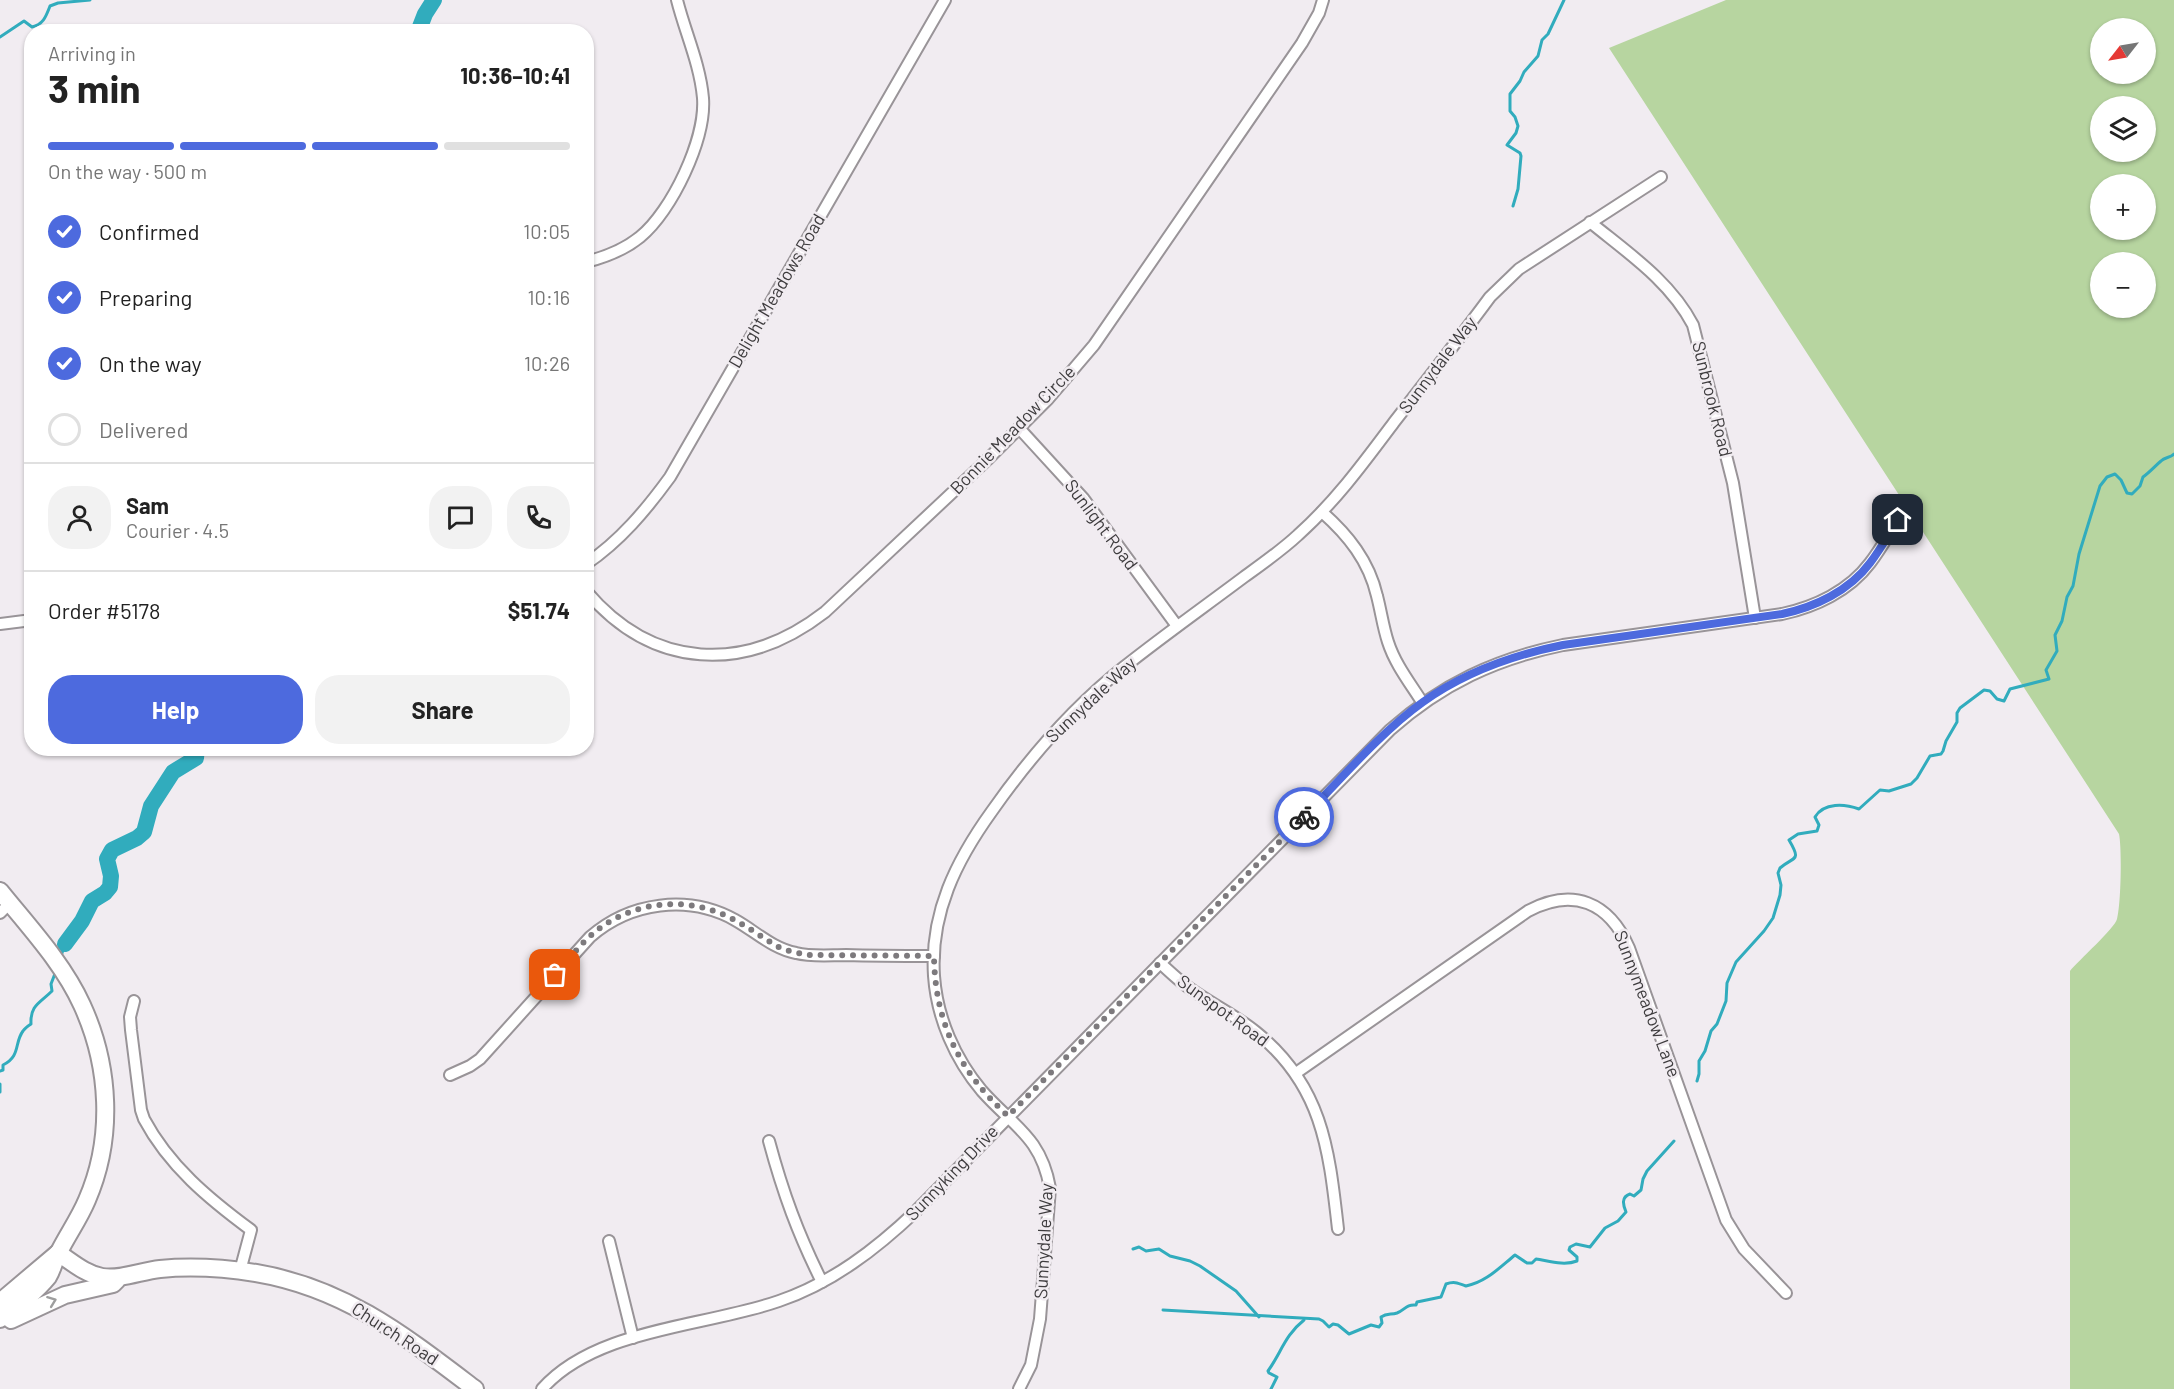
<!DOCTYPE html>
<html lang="en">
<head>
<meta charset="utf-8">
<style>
  :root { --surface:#fff; --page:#f2f2f2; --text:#222; --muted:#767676; --line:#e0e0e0; --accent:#4d6ade }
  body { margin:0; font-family:Barlow,sans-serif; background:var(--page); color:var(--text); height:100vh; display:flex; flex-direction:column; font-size:22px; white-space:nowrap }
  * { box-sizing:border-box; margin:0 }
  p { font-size:20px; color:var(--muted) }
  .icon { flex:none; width:33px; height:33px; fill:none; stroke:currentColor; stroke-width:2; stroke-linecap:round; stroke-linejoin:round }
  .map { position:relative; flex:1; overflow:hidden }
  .panel { position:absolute; left:24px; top:24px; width:570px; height:732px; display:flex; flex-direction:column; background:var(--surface); border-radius:24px; box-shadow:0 2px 4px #0004 }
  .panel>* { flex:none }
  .needle { width:39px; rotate:239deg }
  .buttons { position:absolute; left:2090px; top:18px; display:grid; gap:12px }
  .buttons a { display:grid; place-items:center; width:66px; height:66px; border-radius:50%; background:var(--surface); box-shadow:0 2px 4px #0004; font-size:30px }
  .pin { position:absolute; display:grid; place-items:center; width:51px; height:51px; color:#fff; margin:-26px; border-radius:12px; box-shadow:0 3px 9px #0006 }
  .courier { position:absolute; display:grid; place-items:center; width:60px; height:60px; margin:-30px; border:4px solid #4d6ade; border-radius:50%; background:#fff; color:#222; box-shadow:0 2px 8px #0007 }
  .overview em { font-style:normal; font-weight:700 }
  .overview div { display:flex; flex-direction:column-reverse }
  .overview { display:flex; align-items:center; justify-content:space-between; height:102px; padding:0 24px }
  h1 { font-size:39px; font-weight:700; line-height:45px }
  .bar { display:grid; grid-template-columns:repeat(4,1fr); gap:9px 6px; align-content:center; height:72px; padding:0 24px }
  .bar i { height:8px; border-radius:4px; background:var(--line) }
  .bar .on { background:var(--accent) }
  .bar p { grid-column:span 4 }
  .line { display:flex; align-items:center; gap:15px; padding:0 24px; border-top:2px solid var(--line) }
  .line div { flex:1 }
  .round { display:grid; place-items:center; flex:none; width:63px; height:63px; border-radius:24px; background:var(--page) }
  ol { padding:0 24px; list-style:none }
  li { display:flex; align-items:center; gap:18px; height:66px }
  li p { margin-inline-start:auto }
  li .icon { padding:6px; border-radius:50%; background:var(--accent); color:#fff; stroke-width:4 }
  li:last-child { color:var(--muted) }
  li i { width:33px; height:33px; border:3px solid var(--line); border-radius:50% }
  .button { display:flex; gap:12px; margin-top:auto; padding:12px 24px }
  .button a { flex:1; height:69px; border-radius:24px; background:var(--accent); color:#fff; font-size:24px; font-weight:700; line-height:69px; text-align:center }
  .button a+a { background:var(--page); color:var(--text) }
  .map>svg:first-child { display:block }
  .green { fill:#b7d5a0; fill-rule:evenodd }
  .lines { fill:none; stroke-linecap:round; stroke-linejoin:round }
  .stream { stroke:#31acbd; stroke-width:3 }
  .river { stroke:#31acbd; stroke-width:16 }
  .street-casing { stroke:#999498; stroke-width:14 }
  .secondary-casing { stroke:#999498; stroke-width:20 }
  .street { stroke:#fff; stroke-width:10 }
  .secondary { stroke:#fff; stroke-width:16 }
  .oneway { stroke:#9e9e9e }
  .done { stroke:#7d7a7d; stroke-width:6; stroke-dasharray:0 10.8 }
  .route { stroke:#4d6ade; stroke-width:8 }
  .labels { text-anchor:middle; stroke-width:5; stroke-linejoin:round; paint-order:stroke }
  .street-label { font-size:18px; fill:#3e3c3e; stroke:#f1ecf1 }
</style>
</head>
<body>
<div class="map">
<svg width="2174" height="1389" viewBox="0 0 2174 1389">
  <rect width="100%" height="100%" fill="#f1ecf1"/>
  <path class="green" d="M1726,0H2174V1389H2070V971C2078,961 2115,928 2117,919C2121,904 2122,848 2119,834L1609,48ZM2100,28H2145V74H2100ZM2145,106V152H2100V106ZM2100,184H2145V230H2100ZM2145,262V308H2100V262Z"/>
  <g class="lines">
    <g class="stream">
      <path d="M0,37L24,21L32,27C44,24 46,16 50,6L58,3L90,0"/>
      <polyline points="1513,206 1518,189 1521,156 1520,153 1507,145 1516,133 1518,126 1515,117 1510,111 1510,94 1520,81 1524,72 1538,56 1542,40 1548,34 1564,0"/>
      <polyline points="61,956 65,944"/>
      <path d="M0,1071L3,1070V1065C21,1056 14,1043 23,1031C25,1028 28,1026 31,1024C30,1005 40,1003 52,991L51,984L56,971"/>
      <path d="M1697,1081L1699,1074V1061L1705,1051L1711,1031L1717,1024L1726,1001L1727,983L1736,962L1764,931L1773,918L1780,895L1781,885L1778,873L1780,868C1794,856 1802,862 1789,840L1798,834L1817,831L1819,825L1815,817C1824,802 1845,804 1859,809L1880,790L1889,791L1911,784L1917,778L1930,756L1941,754L1943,751L1946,741L1957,722V713L1960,708L1984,690L1990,691L1997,699L2004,701L2010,689L2049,679L2046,670L2057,651L2055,635L2062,621L2067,597L2073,586L2079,554L2100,486L2107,477L2115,474L2121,480L2127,493L2132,494L2140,486L2143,477C2150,472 2155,466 2161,461C2165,457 2170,458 2174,454"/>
      <polyline points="0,1084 0,1092"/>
      <polyline points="1133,1249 1139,1247 1146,1251 1159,1249 1170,1256 1190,1261 1200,1266 1236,1291 1259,1317"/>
      <path d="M1163,1310L1319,1319L1323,1321L1329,1327L1333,1324L1338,1325L1349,1334L1371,1325L1379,1327L1382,1323L1381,1317C1387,1313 1391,1315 1397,1313C1405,1310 1406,1304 1416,1305L1417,1302L1441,1297L1446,1284C1454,1281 1458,1283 1466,1286C1486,1282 1499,1268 1515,1255L1527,1263H1532L1536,1259C1549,1261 1564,1266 1577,1261V1257L1569,1250L1570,1247L1576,1244L1590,1247L1605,1228L1618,1221L1626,1212C1623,1205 1621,1197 1630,1194L1634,1196L1641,1190L1643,1179L1647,1171L1674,1141"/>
      <path d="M1271,1389L1277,1377L1269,1373L1268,1371C1281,1353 1285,1335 1304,1320"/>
    </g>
    <g class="river">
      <polyline points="418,32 425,14 434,0"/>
      <polyline points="65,944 82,921 92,901 105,893 110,887 111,876 107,859 112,850 137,838 144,832 151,806 173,772 196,758 197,748"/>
    </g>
    <defs>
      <g id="street">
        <path d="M1590,222C1628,253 1670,281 1693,325L1733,483L1755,618"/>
        <path d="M586,262C606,257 624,250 640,237C672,211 706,139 703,98C700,64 685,32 677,0"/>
        <polyline points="1019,428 1083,498 1177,626"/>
        <path d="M1322,512C1348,535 1369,561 1377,596C1381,611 1383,627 1388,642C1395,664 1410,683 1422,702"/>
        <path d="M586,564C620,541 646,510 670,477L945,0"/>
        <path d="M586,591C653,670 745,674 825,612L987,460L1048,399L1094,345L1302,43L1319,13L1323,0"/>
        <polyline points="0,624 32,620"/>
        <polyline points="0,913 10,903"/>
        <path d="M1160,963C1168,970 1175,977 1184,984C1207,1002 1234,1014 1256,1032C1323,1086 1329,1150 1338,1229"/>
        <path d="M134,1001L130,1017L131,1030L141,1110L144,1119C169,1166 209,1199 251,1230L240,1271"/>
        <path d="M1296,1073L1528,911C1573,887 1609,902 1629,948L1726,1220L1744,1249L1786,1293"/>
        <path d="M450,1075L470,1066L480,1059L590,937C630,902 688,894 735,920C755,931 773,949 796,953C812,957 830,955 846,955C876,956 905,956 934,956"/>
        <path d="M769,1141C783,1193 798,1234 822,1282"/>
        <polyline points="609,1241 633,1338"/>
        <path d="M542,1389C596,1328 705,1327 779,1301C832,1283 876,1249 916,1211L1390,730C1442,684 1495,659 1563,645L1782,614C1815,607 1849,591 1870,563C1880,550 1889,534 1898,520"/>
        <path d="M1019,1389L1031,1365L1040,1319L1050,1188C1041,1137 1013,1126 982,1091C955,1059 937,1018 934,976C930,913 956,861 992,811C1030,757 1072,708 1124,667C1163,636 1204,607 1244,577C1262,564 1282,550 1298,535C1336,501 1365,461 1395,421C1427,380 1459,339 1490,297L1519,269L1661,177"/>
      </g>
      <g id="secondary">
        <path d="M0,891C29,927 63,963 82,1005C110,1066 114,1138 87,1200C79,1219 68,1234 59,1252C54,1260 53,1269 48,1277C35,1293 17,1306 0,1319"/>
        <path d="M58,1253C72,1262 85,1274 102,1277C121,1280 141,1271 160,1269C192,1266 224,1268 256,1273C345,1288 405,1336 475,1389"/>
        <polyline points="0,1302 58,1253"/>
        <polyline points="11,1320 65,1295 113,1284 117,1280"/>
      </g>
    </defs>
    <use href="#street" class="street-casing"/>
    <use href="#secondary" class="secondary-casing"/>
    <use href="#street" class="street"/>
    <use href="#secondary" class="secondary"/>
  </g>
  <defs><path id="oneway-chevron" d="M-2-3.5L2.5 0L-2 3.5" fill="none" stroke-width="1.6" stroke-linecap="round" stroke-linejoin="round" transform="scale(1.5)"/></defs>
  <use class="oneway" href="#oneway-chevron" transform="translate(52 1301) rotate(-21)"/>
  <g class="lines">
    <path class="done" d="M555,975C568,960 581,943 596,931C632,903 680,896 722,914C744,923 762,938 782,949L806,955L934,956C935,1023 959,1071 1008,1116L1304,817"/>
    <path class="route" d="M1304,817C1340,780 1382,731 1423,702C1465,672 1513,655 1563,645L1782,614C1815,607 1849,591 1870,563C1880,550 1889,534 1898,520"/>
  </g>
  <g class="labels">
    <g class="street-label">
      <text transform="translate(777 291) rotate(-60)" y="6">Delight Meadows Road</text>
      <text transform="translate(1438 365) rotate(-53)" y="6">Sunnydale Way</text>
      <text transform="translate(1712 399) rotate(76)" y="6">Sunbrook Road</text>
      <text transform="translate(1013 430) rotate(-46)" y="6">Bonnie Meadow Circle</text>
      <text transform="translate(1101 525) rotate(53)" y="6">Sunlight Road</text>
      <text transform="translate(1091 700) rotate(-43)" y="6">Sunnydale Way</text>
      <text transform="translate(1647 1004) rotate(69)" y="6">Sunnymeadow Lane</text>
      <text transform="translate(1223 1011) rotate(36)" y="6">Sunspot Road</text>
      <text transform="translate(952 1173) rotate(-46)" y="6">Sunnyking Drive</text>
      <text transform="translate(1044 1241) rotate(-87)" y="6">Sunnydale Way</text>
      <text transform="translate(395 1334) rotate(33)" y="6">Church Road</text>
    </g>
  </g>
</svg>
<div class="buttons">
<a><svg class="needle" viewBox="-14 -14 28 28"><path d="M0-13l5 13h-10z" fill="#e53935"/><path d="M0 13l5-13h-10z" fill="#767676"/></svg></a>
<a><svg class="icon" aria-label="layers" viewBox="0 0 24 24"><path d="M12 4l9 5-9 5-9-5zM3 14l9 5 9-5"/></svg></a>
<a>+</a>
<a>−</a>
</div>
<div class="pin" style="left:555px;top:975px;background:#ea580c"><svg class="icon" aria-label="bag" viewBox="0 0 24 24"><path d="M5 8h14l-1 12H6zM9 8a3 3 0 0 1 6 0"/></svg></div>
<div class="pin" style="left:1898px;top:520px;background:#1f2937"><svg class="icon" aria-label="home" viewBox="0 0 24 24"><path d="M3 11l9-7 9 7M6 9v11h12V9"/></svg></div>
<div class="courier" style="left:1304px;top:817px"><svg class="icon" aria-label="bike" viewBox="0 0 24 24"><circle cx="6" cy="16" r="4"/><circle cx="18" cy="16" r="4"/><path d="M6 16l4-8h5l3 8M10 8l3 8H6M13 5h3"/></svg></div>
<section class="panel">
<div class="overview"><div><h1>3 min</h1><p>Arriving in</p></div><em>10:36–10:41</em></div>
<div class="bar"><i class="on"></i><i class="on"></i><i class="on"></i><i></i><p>On the way · 500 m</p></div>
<ol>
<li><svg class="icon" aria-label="check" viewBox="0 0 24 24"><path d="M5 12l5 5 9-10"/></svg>Confirmed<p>10:05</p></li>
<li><svg class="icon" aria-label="check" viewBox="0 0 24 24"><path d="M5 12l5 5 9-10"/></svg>Preparing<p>10:16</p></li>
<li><svg class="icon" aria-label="check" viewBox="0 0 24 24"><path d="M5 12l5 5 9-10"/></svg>On the way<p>10:26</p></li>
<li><i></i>Delivered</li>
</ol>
<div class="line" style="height:108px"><a class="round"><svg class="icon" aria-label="person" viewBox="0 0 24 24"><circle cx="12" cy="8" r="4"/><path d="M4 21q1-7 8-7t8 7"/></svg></a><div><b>Sam</b><p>Courier · 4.5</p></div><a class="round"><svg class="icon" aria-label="chat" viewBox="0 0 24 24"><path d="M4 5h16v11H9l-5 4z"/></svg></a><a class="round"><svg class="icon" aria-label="phone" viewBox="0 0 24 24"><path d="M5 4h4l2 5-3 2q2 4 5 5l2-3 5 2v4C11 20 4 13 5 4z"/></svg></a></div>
<div class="line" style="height:78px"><div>Order #5178</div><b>$51.74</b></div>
<div class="button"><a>Help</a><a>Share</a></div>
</section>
</div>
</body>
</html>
